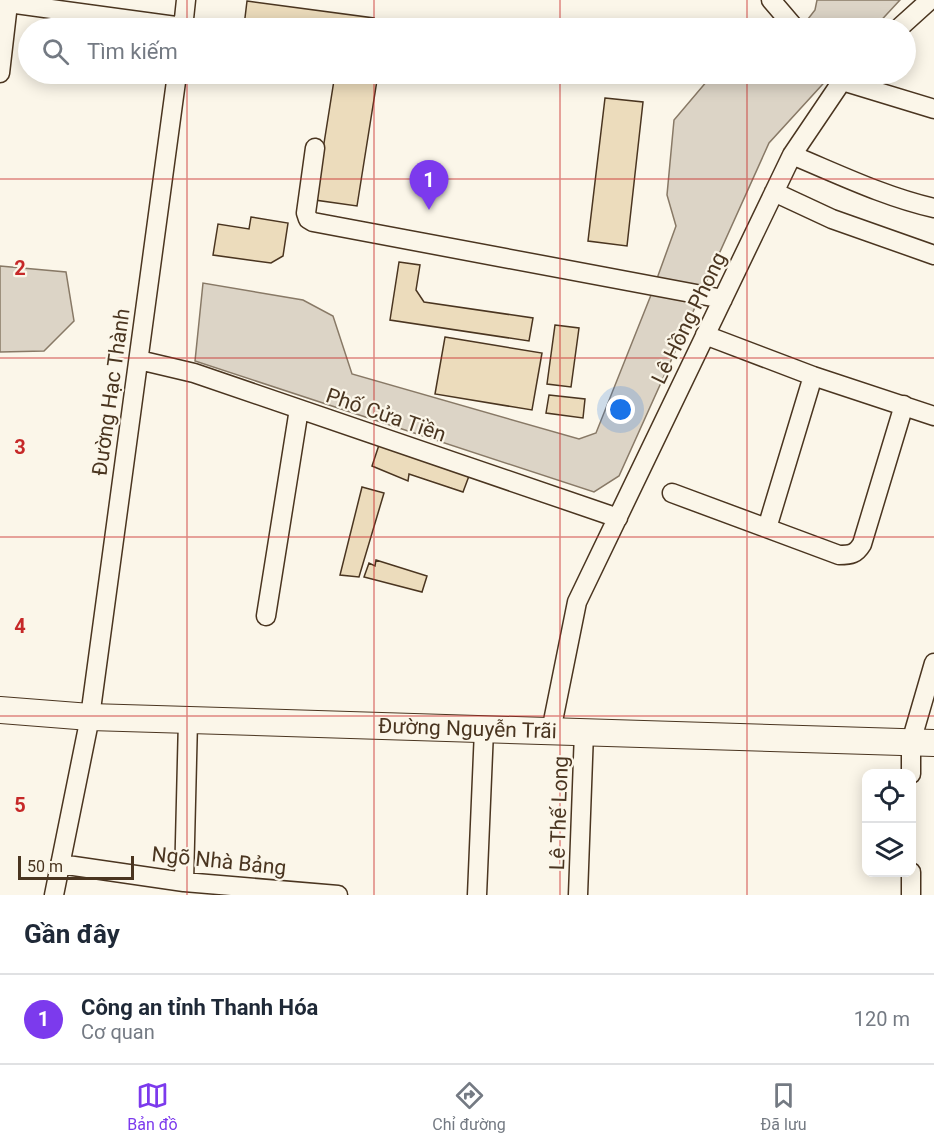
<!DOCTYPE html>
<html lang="vi">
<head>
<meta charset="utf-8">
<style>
  :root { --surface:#fff; --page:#f6f6f7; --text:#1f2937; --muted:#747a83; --line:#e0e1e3; --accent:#7c3aed }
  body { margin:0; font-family:Roboto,sans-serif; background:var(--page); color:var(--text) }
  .controls { position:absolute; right:18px; bottom:18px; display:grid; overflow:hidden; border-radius:12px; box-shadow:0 3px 15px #0003 }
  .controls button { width:54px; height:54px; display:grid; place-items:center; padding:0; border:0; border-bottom:2px solid var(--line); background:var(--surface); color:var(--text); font:30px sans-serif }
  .scale { position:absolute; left:18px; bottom:15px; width:116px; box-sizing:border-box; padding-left:6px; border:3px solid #4a3520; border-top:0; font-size:16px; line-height:21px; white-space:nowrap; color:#4a3520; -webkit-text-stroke:4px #fbf6e9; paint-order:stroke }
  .you { position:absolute; left:621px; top:410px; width:21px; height:21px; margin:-15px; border:4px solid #fff; border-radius:50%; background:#1a73e8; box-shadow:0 0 0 9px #1a73e833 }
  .badge { display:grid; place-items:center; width:39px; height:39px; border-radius:50%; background:var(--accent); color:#fff; font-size:20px; font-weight:700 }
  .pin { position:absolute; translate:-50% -50px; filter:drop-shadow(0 2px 3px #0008) }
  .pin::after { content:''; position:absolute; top:32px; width:21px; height:18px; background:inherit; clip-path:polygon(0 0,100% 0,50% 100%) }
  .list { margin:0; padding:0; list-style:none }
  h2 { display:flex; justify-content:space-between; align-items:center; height:78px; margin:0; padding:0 24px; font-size:26px }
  h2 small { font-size:20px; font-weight:400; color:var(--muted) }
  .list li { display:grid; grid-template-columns:39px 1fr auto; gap:18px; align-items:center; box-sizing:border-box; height:90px; padding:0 24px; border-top:2px solid var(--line) }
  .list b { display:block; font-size:22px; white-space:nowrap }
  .list p { margin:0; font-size:20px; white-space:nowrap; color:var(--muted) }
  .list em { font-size:20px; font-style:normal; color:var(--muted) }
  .icon { flex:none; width:33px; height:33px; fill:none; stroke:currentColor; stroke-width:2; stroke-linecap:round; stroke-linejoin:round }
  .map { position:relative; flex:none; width:934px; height:895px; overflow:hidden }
  .search { position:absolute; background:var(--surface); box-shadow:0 3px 15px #0003; left:18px; right:18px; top:18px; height:66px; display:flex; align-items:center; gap:15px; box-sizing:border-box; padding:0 21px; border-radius:33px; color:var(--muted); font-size:22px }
  .sheet { height:168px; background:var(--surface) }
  nav { display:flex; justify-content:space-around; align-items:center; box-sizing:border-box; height:84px; border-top:2px solid var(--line); background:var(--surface); font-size:16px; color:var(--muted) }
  nav a { display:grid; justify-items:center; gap:3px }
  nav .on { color:var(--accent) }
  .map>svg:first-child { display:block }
</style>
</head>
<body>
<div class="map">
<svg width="934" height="895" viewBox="0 0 934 895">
  <rect width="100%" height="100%" fill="#fbf6e9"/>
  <!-- water -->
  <path fill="#dcd4c6" stroke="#887966" stroke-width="1.5" d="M817,0H900L874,28H801L815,10Z
    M713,74H832L769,143L619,476L594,492L195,361L203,283L303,300L333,316L352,374L579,439L596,433L651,295L676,226L667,195L674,120Z
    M0,266L66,272L74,321L44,351L0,352Z"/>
  <!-- building -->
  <path fill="#ecdcbc" stroke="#4a3520" stroke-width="1.5" d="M247,1L374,18L372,28H265L244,26Z
    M335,74H378L357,206L315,200Z
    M605,98L643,102L627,246L588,241Z
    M251,217L288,223L283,256L271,263L213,255L218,224L249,229Z
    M399,262L420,265L416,290L424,302L533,318L529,341L390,320Z
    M555,325L579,328L571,387L547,384Z
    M445,337L542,353L532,410L435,394Z
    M549,395L585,399L583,418L546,413Z
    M379,445L469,476L463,492L409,474L408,481L372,466Z
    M362,487L384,493L359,577L340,575Z
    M376,560L427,576L422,592L364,577L369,563L375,566Z"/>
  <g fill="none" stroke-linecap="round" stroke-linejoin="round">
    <defs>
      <path id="minor" d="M771,0L795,28
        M0,2L183,27
        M183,28L186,0
        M899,28L930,0
        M0,73L8,4
        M835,74L842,81L934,109
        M315,148L306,213L308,219L313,222L723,299
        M792,155C838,174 885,197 934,208
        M774,192L832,219L934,255
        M705,335L813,376L934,416
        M139,360L194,373L618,518
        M672,493L839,555C851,555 856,554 862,544L904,405
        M767,528L813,376
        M266,616L299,409
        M551,731L577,602L792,155L842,81L850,74
        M911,774V742L934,663
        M60,864L184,882L338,895
        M911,872V895
        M184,882L188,720
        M54,895L90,717L177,74
        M477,895L484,730
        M578,895L584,732"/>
      <g id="highway">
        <path id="s1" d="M0,710L90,717L934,743"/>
      </g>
    </defs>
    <!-- minor casing -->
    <use href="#minor" stroke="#4a3520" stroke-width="21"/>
    <!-- highway casing -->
    <use href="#highway" stroke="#4a3520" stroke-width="28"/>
    <!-- minor -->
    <use href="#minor" stroke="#fbf6e9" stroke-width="18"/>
    <!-- highway -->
    <use href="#highway" stroke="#fbf6e9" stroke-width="26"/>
  </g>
  <!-- grid -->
  <path fill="none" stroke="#c62828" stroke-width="1.5" stroke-opacity="0.55" d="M187,0V28M374,0V28M560,0V28M747,0V28M187,74V895M374,74V895M560,74V895M747,74V895M0,179H934M0,358H934M0,537H934M0,716H934"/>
  <g text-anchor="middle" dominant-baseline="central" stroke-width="4.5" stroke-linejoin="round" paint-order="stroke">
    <!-- street labels -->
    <g font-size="21" fill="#4a3520" stroke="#fbf6e9">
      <text transform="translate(689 318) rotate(-64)">Lê Hồng Phong</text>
      <text transform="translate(111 392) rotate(-82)">Đường Hạc Thành</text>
      <text transform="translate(386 415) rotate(19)">Phố Cửa Tiền</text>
      <text stroke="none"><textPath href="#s1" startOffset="468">Đường Nguyễn Trãi</textPath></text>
      <text transform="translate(559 813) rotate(-88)">Lê Thế Long</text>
      <text transform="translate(219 861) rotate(6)">Ngõ Nhà Bảng</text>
    </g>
  </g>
  <g font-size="20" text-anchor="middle" font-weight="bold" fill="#c62828" stroke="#fbf6e9" stroke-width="4.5" stroke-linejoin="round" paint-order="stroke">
    <text x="20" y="275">2</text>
    <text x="20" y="454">3</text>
    <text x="20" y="633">4</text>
    <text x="20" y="812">5</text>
  </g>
</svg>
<div class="controls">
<button><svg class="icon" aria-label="locate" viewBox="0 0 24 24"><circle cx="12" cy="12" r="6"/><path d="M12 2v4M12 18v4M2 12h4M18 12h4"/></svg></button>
<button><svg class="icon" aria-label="layers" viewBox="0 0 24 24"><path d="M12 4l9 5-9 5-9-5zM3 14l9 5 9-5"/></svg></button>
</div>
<div class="scale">50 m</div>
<div class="you"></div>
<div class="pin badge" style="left:429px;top:210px">1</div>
<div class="search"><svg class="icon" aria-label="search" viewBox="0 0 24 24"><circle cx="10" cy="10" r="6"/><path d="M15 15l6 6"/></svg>Tìm kiếm</div>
</div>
<section class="sheet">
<h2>Gần đây<small></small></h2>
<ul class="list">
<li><span class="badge">1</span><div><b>Công an tỉnh Thanh Hóa</b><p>Cơ quan</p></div><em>120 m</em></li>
</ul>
</section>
<nav>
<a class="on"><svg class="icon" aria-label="map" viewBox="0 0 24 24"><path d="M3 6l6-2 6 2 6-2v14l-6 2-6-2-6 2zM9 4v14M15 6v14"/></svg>Bản đồ</a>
<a><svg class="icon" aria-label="directions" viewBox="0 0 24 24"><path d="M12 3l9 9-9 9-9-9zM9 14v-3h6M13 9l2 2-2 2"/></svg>Chỉ đường</a>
<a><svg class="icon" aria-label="saved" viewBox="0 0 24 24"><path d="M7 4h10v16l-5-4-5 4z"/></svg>Đã lưu</a>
</nav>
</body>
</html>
